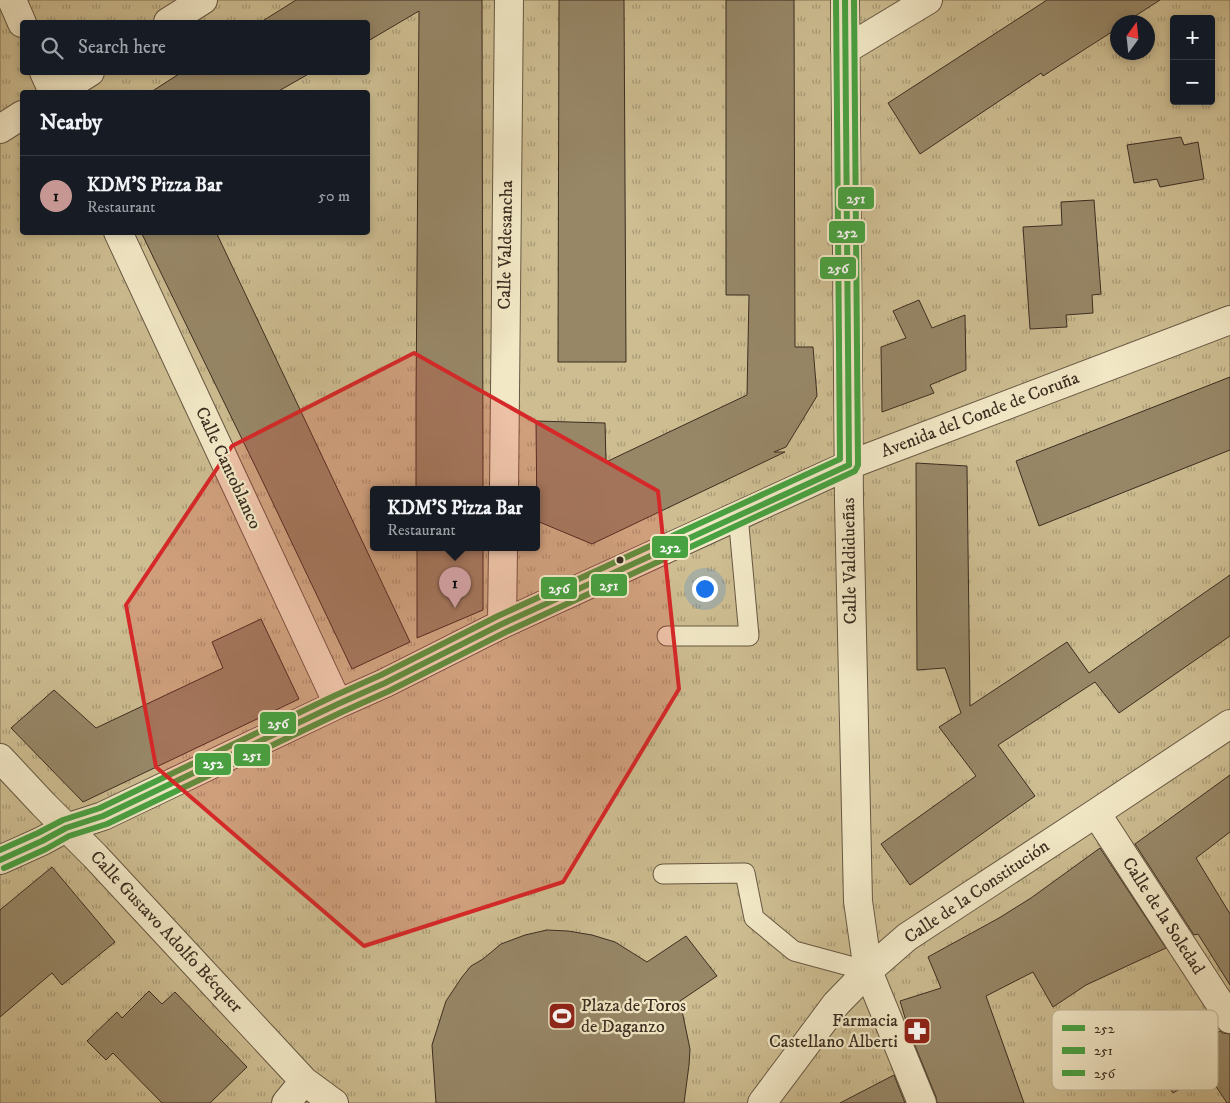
<!DOCTYPE html>
<html lang="en">
<head>
<meta charset="utf-8">
<style>
  :root { --surface:#171b24; --page:#242831; --text:#f1f3f6; --muted:#9ea1a6; --line:#363941; --accent:#c59692 }
  body { margin:0; font-family:"IM FELL DW Pica",serif; background:var(--page); color:var(--text) }
  .controls { position:absolute; right:15px; top:15px; display:grid; overflow:hidden; border-radius:5px; box-shadow:0 2px 8px #0003 }
  .controls button { width:45px; height:45px; display:grid; place-items:center; padding:0; border:0; border-bottom:1px solid var(--line); background:var(--surface); color:var(--text); font:25px sans-serif }
  .compass { position:absolute; left:1110px; top:15px; width:45px; height:45px; border-radius:50%; background:var(--surface); box-shadow:0 2px 8px #0003; rotate:15deg }
  .you { position:absolute; left:704px; top:588px; width:18px; height:18px; margin:-12px; border:4px solid #fff; border-radius:50%; background:#1a73e8; box-shadow:0 0 0 8px #1a73e833 }
  .badge { display:grid; place-items:center; width:32px; height:32px; border-radius:50%; background:var(--accent); color:#111; font-size:16px; font-weight:700 }
  .pin { position:absolute; translate:-50% -41px; filter:drop-shadow(0 1px 2px #0008) }
  .pin::after { content:''; position:absolute; top:26px; width:18px; height:15px; background:inherit; clip-path:polygon(0 0,100% 0,50% 100%) }
  .popup { position:absolute; left:370px; top:486px; width:170px; height:65px; box-sizing:border-box; display:grid; place-content:center; border-radius:5px; background:var(--surface); filter:drop-shadow(0 1px 4px #0005); font-size:16px; white-space:nowrap; color:var(--muted) }
  .popup b { font-size:19px; color:var(--text) }
  .popup::after { content:''; position:absolute; left:50%; top:100%; margin-left:-10px; border:10px solid transparent; border-top-color:var(--surface) }
  .list { margin:0; padding:0; list-style:none }
  h2 { display:flex; justify-content:space-between; align-items:center; height:65px; margin:0; padding:0 20px; font-size:21px }
  h2 small { font-size:16px; font-weight:400; color:var(--muted) }
  .list li { display:grid; grid-template-columns:32px 1fr auto; gap:15px; align-items:center; box-sizing:border-box; height:80px; padding:0 20px; border-top:1px solid var(--line) }
  .list b { display:block; font-size:19px; white-space:nowrap }
  .list p { margin:0; font-size:16px; white-space:nowrap; color:var(--muted) }
  .list em { font-size:16px; font-style:normal; color:var(--muted) }
  .icon { flex:none; width:28px; height:28px; fill:none; stroke:currentColor; stroke-width:2; stroke-linecap:round; stroke-linejoin:round }
  .map { position:relative; flex:none; width:1230px; height:1103px; overflow:hidden }
  .search { position:absolute; background:var(--surface); box-shadow:0 2px 8px #0003; left:20px; top:20px; width:350px; height:55px; display:flex; align-items:center; gap:12px; box-sizing:border-box; padding:0 18px; border-radius:5px; color:var(--muted); font-size:19px }
  .panel { position:absolute; background:var(--surface); box-shadow:0 2px 8px #0003; left:20px; top:90px; width:350px; height:145px; border-radius:5px }
  .map>svg:first-child { display:block }
</style>
</head>
<body>
<div class="map">
<svg width="1230" height="1103" viewBox="0 0 1230 1103">
  <defs>
    <pattern id="grass-tufts" width="24" height="20" patternUnits="userSpaceOnUse" patternTransform="scale(1.25)"><rect width="24" height="20" fill="#cdbd91"/><path d="M3 7l-1-3M5 7V3M7 7l1-3M15 17l-1-3M17 17v-4M19 17l1-3" fill="none" stroke="#a89a76"/></pattern>
  </defs>
  <rect width="100%" height="100%" fill="#ebdba8"/>
  <filter id="stains"><feTurbulence type="fractalNoise" baseFrequency=".004" numOctaves="4"/><feColorMatrix values="0 0 0 0 .2 0 0 0 0 .09 0 0 0 0 .02 0 0 0 .5 -.17"/></filter>
  <radialGradient id="worn" r=".72"><stop offset=".6" stop-color="#630" stop-opacity="0"/><stop offset="1" stop-color="#630" stop-opacity=".3"/></radialGradient>
  <!-- grass -->
  <path fill="url(#grass-tufts)" stroke="#847559" fill-rule="evenodd" d="M0,0H1230V1103H0ZM1174,19H1211V101H1174ZM22,22H368V72H22ZM1118,22H1148V52H1118ZM22,92H368V232H22ZM374,489H536V547H374Z"/>
  <!-- building -->
  <path fill="#978767" stroke="#3b2d21" d="M296,0H482L483,489H416V400L419,11L368,41V22H261Z
    M559,0H624L626,362H558Z
    M726,0H794L795,347H813L817,396L786,447L774,452H785L592,544L537,521L536,421L605,423L606,462L747,395L749,295H726Z
    M1047,0H1160L1126,22H1118V28L1043,76L1041,73L920,154L888,103Z
    M182,72H312L277,92H151Z
    M1181,137L1184,145L1198,142L1204,179L1160,187L1157,179L1134,183L1127,145Z
    M1094,200L1101,294L1092,295L1093,313L1066,315L1067,327L1030,329L1023,227L1062,225L1061,202Z
    M141,232H216L410,642L352,669L262,480Z
    M919,300L932,328L965,315L966,370L930,385L934,393L882,412L881,347L906,338L893,311Z
    M1230,377V450L1039,526L1016,461Z
    M916,463L967,466L970,706L1067,642L1089,673L1230,575V636L1119,713L1095,682L998,745L1035,796L910,885L881,844L976,776L939,727L961,713L945,668L917,670Z
    M417,547H483V610L417,638Z
    M261,619L299,699L83,802L11,728L54,690L96,728L223,668L212,642Z
    M1230,775V832L1196,858L1230,914V985L1198,934L1194,935L1135,844Z
    M1100,848L1166,948L1086,985L1053,1007L1033,972L986,996L1024,1103H937L936,1097L909,1031L900,1001L941,988L928,957L999,918L1031,898Z
    M52,867L115,942L62,985L52,973L0,1017V910Z
    M547,930L568,931L592,935L615,942L647,962L686,936L717,976L680,1001L690,1049L689,1065L684,1103H436L432,1045L446,1001L462,977L471,966L483,959L501,944L525,935Z
    M149,991L162,1004L175,992L247,1067L210,1103H162L113,1053L106,1060L87,1041L117,1012L122,1018Z
    M1220,1031L1223,1033L1230,1034V1103H1227L1207,1073L1173,1093L1158,1072Z
    M894,1075L905,1103H840Z"/>
  <g fill="none" stroke-linecap="round" stroke-linejoin="round">
    <defs>
      <path id="lane" d="M667,636H749L738,515
        M663,874L745,873L754,918L794,951L868,971"/>
      <path id="street" d="M12,0L22,23
        M845,0L849,501L858,901L868,971L922,1103
        M168,22L203,0
        M845,50L928,0
        M44,72L53,92
        M58,92L90,72
        M0,129L22,115
        M118,232L338,704
        M504,489L509,0
        M502,624L503,547
        M0,758L43,804L95,856L304,1081L334,1103
        M1096,813L1230,1019
        M0,860L42,841L66,828L103,816L338,704L385,683L502,624L849,465L1230,320
        M286,1103L304,1081
        M762,1103L836,1004L868,971L907,937L1096,813L1230,724"/>
    </defs>
    <!-- lane casing -->
    <use href="#lane" stroke="#675843" stroke-width="21"/>
    <!-- street casing -->
    <use href="#street" stroke="#675843" stroke-width="30"/>
    <!-- lane -->
    <use href="#lane" stroke="#f2e8c6" stroke-width="19"/>
    <!-- street -->
    <use href="#street" stroke="#f2e8c6" stroke-width="28"/>
    <defs>
      <path id="bus-1" d="M845,0L849,465
        M0,860L42,841L66,828L103,816L338,704L385,683L502,624L849,465"/>
      <path id="bus-2" d="M4,868L46,849L69,836L107,824L342,712L389,691L506,632L855,471L858,465L854,0"/>
      <path id="bus-3" d="M0,850L38,833L63,820L100,808L334,696L381,675L498,616L840,459L836,0"/>
    </defs>
    <!-- bus-1 casing -->
    <use href="#bus-1" stroke="#f2e8c6" stroke-width="10"/>
    <!-- bus-2 casing -->
    <use href="#bus-2" stroke="#f2e8c6" stroke-width="10"/>
    <!-- bus-3 casing -->
    <use href="#bus-3" stroke="#f2e8c6" stroke-width="10"/>
    <!-- bus-1 -->
    <use href="#bus-1" stroke="#48a241" stroke-width="6"/>
    <!-- bus-2 -->
    <use href="#bus-2" stroke="#48a241" stroke-width="6"/>
    <!-- bus-3 -->
    <use href="#bus-3" stroke="#48a241" stroke-width="6"/>
  </g>
  <!-- marked area -->
  <path fill="#d62828" fill-opacity="0.2" stroke="#d62828" stroke-width="4" stroke-linejoin="round" d="M414,353L658,491L679,689L563,882L364,946L156,767L126,605L232,446Z"/>
  <!-- icons -->
  <defs>
    <symbol id="stadium-square" viewBox="-11 -11 22 22"><rect x="-9" y="-9" width="18" height="18" rx="4" fill="#8f2418" stroke="#f2e8c6"/><path d="M0-5a6.5 5 0 1 0 0 10a6.5 5 0 1 0 0-10ZM-3.5-1.8h7v3.6h-7Z" fill="#fff"/></symbol>
    <symbol id="pharmacy-square" viewBox="-11 -11 22 22"><rect x="-9" y="-9" width="18" height="18" rx="4" fill="#8f2418" stroke="#f2e8c6"/><path d="M-2-6h4v4h4v4h-4v4h-4v-4h-4v-4h4Z" fill="#fff"/></symbol>
  </defs>
  <g fill-rule="evenodd">
    <use href="#stadium-square" x="546" y="1000" width="32" height="32"/>
    <use href="#pharmacy-square" x="901" y="1015" width="32" height="32"/>
  </g>
  <!-- markers -->
  <circle fill="#3b2d21" stroke="#f2e8c6" stroke-width="2" cx="620" cy="560" r="4.5"/>
  <g text-anchor="middle" dominant-baseline="central" stroke-width="4.5" stroke-linejoin="round" paint-order="stroke">
    <!-- street labels -->
    <g font-size="18" fill="#3b2d21" stroke="#f2e8c6">
      <text transform="translate(506 245) rotate(-89)">Calle Valdesancha</text>
      <text transform="translate(980 415) rotate(-21)">Avenida del Conde de Coruña</text>
      <text transform="translate(228 468) rotate(65)">Calle Cantoblanco</text>
      <text transform="translate(850 561) rotate(-91)">Calle Valdidueñas</text>
      <text transform="translate(977 892) rotate(-34)">Calle de la Constitución</text>
      <text transform="translate(1163 916) rotate(57)">Calle de la Soledad</text>
      <text transform="translate(166 932) rotate(47)">Calle Gustavo Adolfo Bécquer</text>
    </g>
    <!-- poi labels -->
    <g font-size="18" fill="#3b2d21" stroke="#f2e8c6" text-anchor="start">
      <text x="581" y="1006">Plaza de Toros<tspan x="581" dy="21">de Daganzo</tspan></text>
      <text x="898" y="1021" text-anchor="end">Farmacia<tspan x="898" dy="21">Castellano Alberti</tspan></text>
    </g>
  </g>
  <!-- legend -->
  <rect x="1052" y="1010" width="166" height="80" rx="8" fill="#f2e8c6" stroke="#bbb094" stroke-width="1"/>
  <rect x="1062" y="1025" width="23" height="6" fill="#48a241"/>
  <rect x="1062" y="1047" width="23" height="7" fill="#48a241"/>
  <rect x="1062" y="1070" width="23" height="6" fill="#48a241"/>
  <g font-size="14" fill="#3b2d21">
    <text x="1094" y="1033">252</text>
    <text x="1094" y="1055">251</text>
    <text x="1094" y="1078">256</text>
  </g>
  <g stroke="#f2e8c6" stroke-width="2">
    <rect x="837" y="186" width="38" height="24" rx="5" fill="#48a241"/>
    <rect x="828" y="220" width="38" height="24" rx="5" fill="#48a241"/>
    <rect x="819" y="256" width="38" height="24" rx="5" fill="#48a241"/>
    <rect x="651" y="535" width="38" height="24" rx="5" fill="#48a241"/>
    <rect x="590" y="573" width="38" height="24" rx="5" fill="#48a241"/>
    <rect x="540" y="576" width="38" height="24" rx="5" fill="#48a241"/>
    <rect x="259" y="711" width="38" height="24" rx="5" fill="#48a241"/>
    <rect x="233" y="743" width="38" height="24" rx="5" fill="#48a241"/>
    <rect x="194" y="752" width="38" height="24" rx="5" fill="#48a241"/>
  </g>
  <g font-size="14" text-anchor="middle" font-weight="bold" fill="#fff">
    <text x="856" y="203">251</text>
    <text x="847" y="237">252</text>
    <text x="838" y="273">256</text>
    <text x="670" y="552">252</text>
    <text x="609" y="590">251</text>
    <text x="559" y="593">256</text>
    <text x="278" y="728">256</text>
    <text x="252" y="760">251</text>
    <text x="213" y="768">252</text>
  </g>
  <rect width="100%" height="100%" filter="url(#stains)"/>
  <rect width="100%" height="100%" fill="url(#worn)"/>
</svg>
<div class="controls">
<button>+</button>
<button>−</button>
</div>
<svg class="compass" viewBox="-18 -18 36 36"><path d="M0-13l5 13h-10z" fill="#e53935"/><path d="M0 13l5-13h-10z" fill="#9ea1a6"/></svg>
<div class="you"></div>
<div class="pin badge" style="left:455px;top:608px">1</div>
<div class="popup"><b>KDM'S Pizza Bar</b>Restaurant</div>
<div class="search"><svg class="icon" aria-label="search" viewBox="0 0 24 24"><circle cx="10" cy="10" r="6"/><path d="M15 15l6 6"/></svg>Search here</div>
<section class="panel">
<h2>Nearby<small></small></h2>
<ul class="list">
<li><span class="badge">1</span><div><b>KDM'S Pizza Bar</b><p>Restaurant</p></div><em>50 m</em></li>
</ul>
</section>
</div>
</body>
</html>
